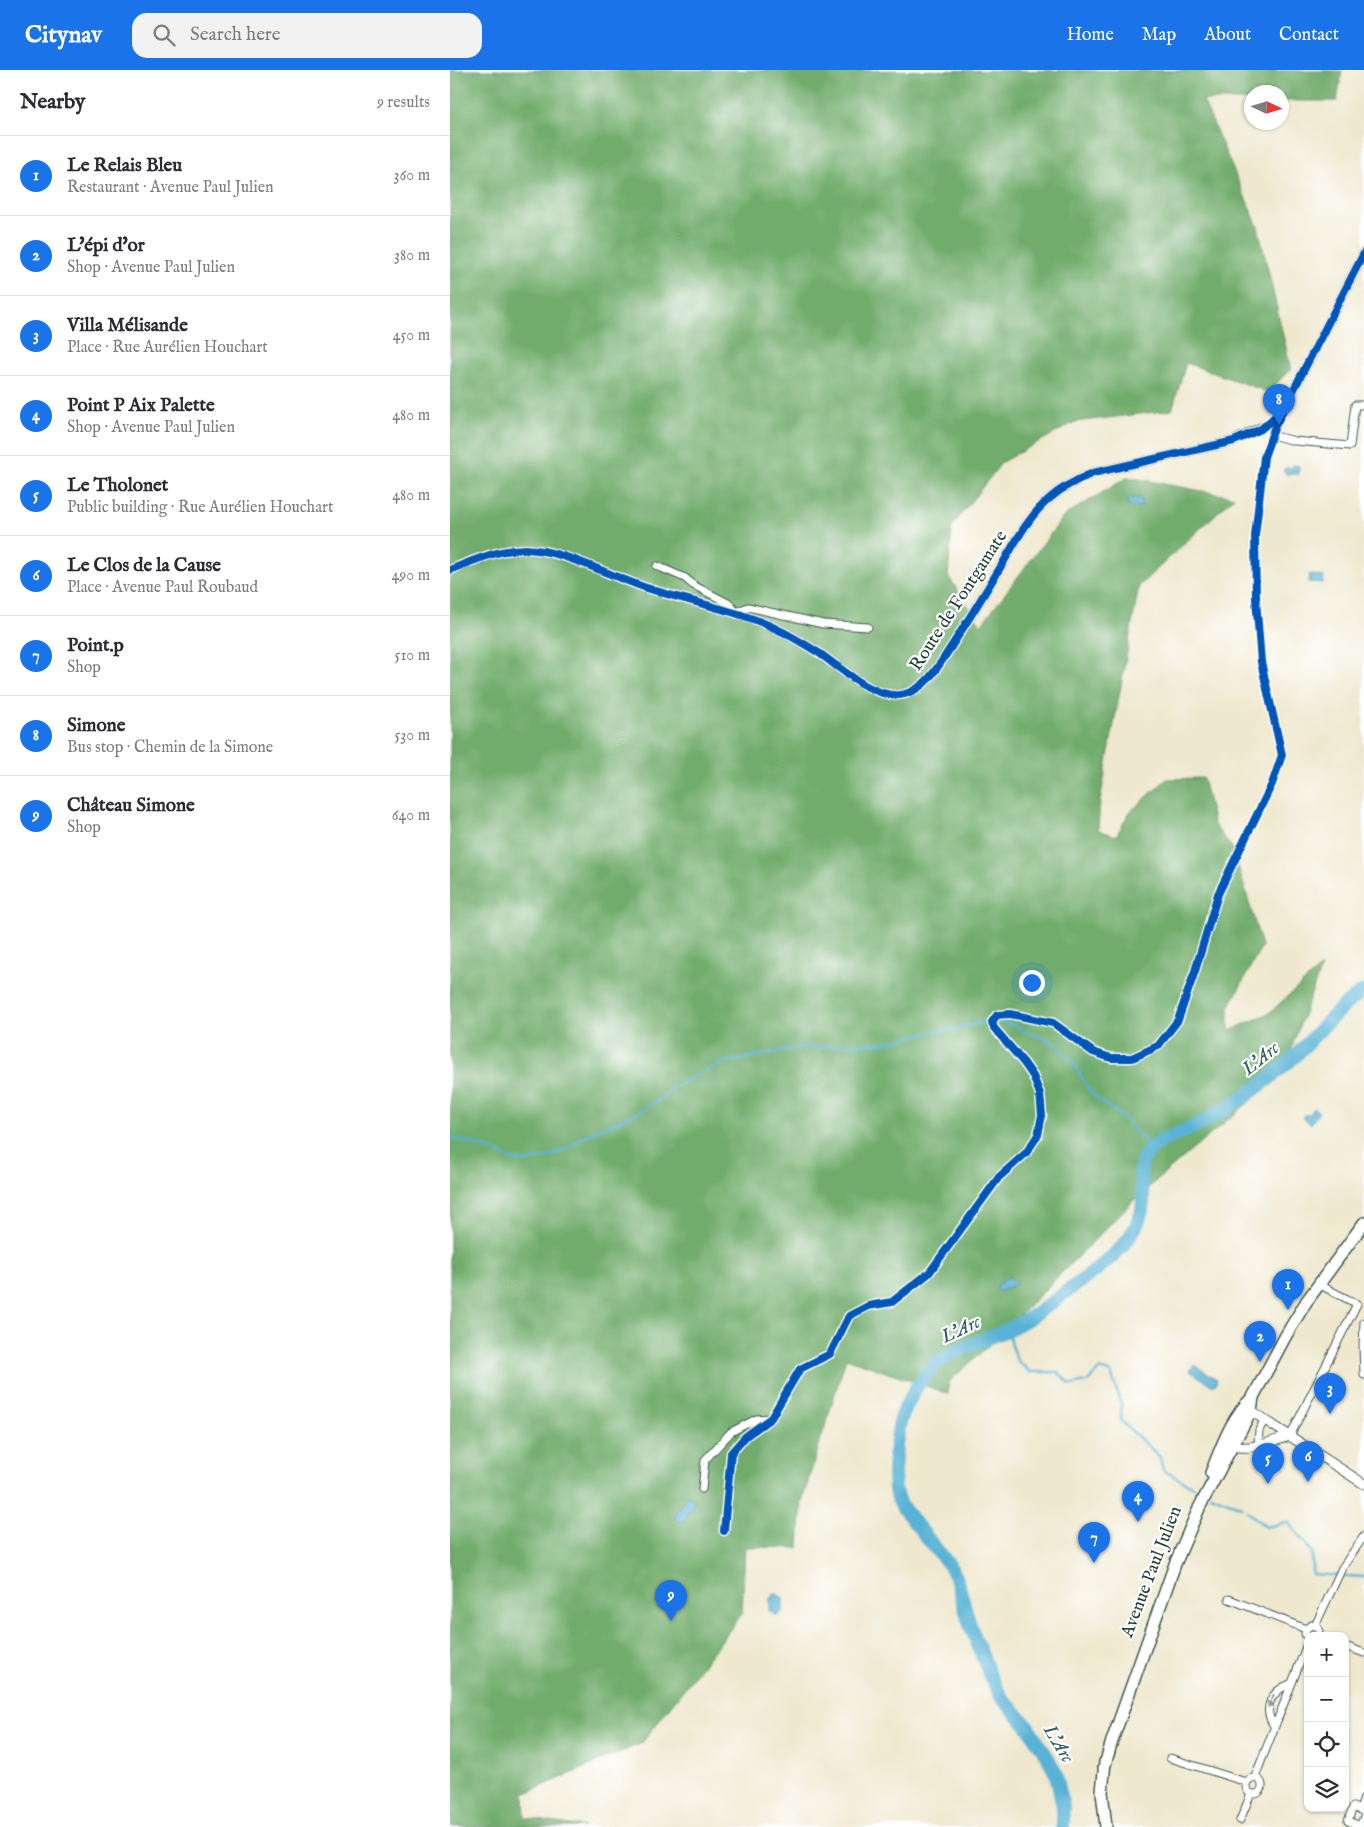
<!DOCTYPE html>
<html lang="en">
<head>
<meta charset="utf-8">
<style>
  :root { --surface:#fff; --page:#f2f2f3; --text:#2b2b33; --muted:#7c7c81; --line:#e1e1e2; --accent:#1a73e8 }
  body { margin:0; font-family:"IM FELL English",serif; background:var(--page); color:var(--text) }
  .controls { position:absolute; right:15px; bottom:15px; display:grid; overflow:hidden; border-radius:10px; box-shadow:0 1px 4px #0004 }
  .controls button { width:45px; height:45px; display:grid; place-items:center; padding:0; border:0; border-bottom:1px solid var(--line); background:var(--surface); color:var(--text); font:25px sans-serif }
  .compass { position:absolute; left:794px; top:15px; width:45px; height:45px; border-radius:50%; background:var(--surface); box-shadow:0 1px 4px #0004; rotate:94deg }
  .you { position:absolute; left:581px; top:912px; width:18px; height:18px; margin:-12px; border:4px solid #fff; border-radius:50%; background:#1a73e8; box-shadow:0 0 0 8px #1a73e833 }
  .badge { display:grid; place-items:center; width:32px; height:32px; border-radius:50%; background:var(--accent); color:#fff; font-size:16px; font-weight:700 }
  .pin { position:absolute; translate:-50% -41px; filter:drop-shadow(0 1px 2px #0008) }
  .pin::after { content:''; position:absolute; top:26px; width:18px; height:15px; background:inherit; clip-path:polygon(0 0,100% 0,50% 100%) }
  .list { margin:0; padding:0; list-style:none }
  h2 { display:flex; justify-content:space-between; align-items:center; height:65px; margin:0; padding:0 20px; font-size:21px }
  h2 small { font-size:16px; font-weight:400; color:var(--muted) }
  .list li { display:grid; grid-template-columns:32px 1fr auto; gap:15px; align-items:center; box-sizing:border-box; height:80px; padding:0 20px; border-top:1px solid var(--line) }
  .list b { display:block; font-size:19px; white-space:nowrap }
  .list p { margin:0; font-size:16px; white-space:nowrap; color:var(--muted) }
  .list em { font-size:16px; font-style:normal; color:var(--muted) }
  .icon { flex:none; width:28px; height:28px; fill:none; stroke:currentColor; stroke-width:2; stroke-linecap:round; stroke-linejoin:round }
  .map { position:relative; flex:none; width:914px; height:1757px; overflow:hidden }
  header { display:flex; align-items:center; gap:30px; box-sizing:border-box; height:70px; padding:0 25px; background:var(--accent); color:#fff }
  header strong { font-size:24px }
  nav { display:flex; gap:28px; margin-inline-start:auto; font-size:18px }
  .search { width:350px; height:45px; background:var(--page); display:flex; align-items:center; gap:12px; box-sizing:border-box; padding:0 18px; border-radius:15px; color:var(--muted); font-size:19px }
  main { display:flex }
  aside { flex:1; background:var(--surface) }
  .map>svg:first-child { display:block }
</style>
</head>
<body>
<header>
<strong>Citynav</strong>
<div class="search"><svg class="icon" aria-label="search" viewBox="0 0 24 24"><circle cx="10" cy="10" r="6"/><path d="M15 15l6 6"/></svg>Search here</div>
<nav><a>Home</a><a>Map</a><a>About</a><a>Contact</a></nav>
</header>
<main>
<aside>
<h2>Nearby<small>9 results</small></h2>
<ul class="list">
<li><span class="badge">1</span><div><b>Le Relais Bleu</b><p>Restaurant · Avenue Paul Julien</p></div><em>360 m</em></li>
<li><span class="badge">2</span><div><b>L'épi d'or</b><p>Shop · Avenue Paul Julien</p></div><em>380 m</em></li>
<li><span class="badge">3</span><div><b>Villa Mélisande</b><p>Place · Rue Aurélien Houchart</p></div><em>450 m</em></li>
<li><span class="badge">4</span><div><b>Point P Aix Palette</b><p>Shop · Avenue Paul Julien</p></div><em>480 m</em></li>
<li><span class="badge">5</span><div><b>Le Tholonet</b><p>Public building · Rue Aurélien Houchart</p></div><em>480 m</em></li>
<li><span class="badge">6</span><div><b>Le Clos de la Cause</b><p>Place · Avenue Paul Roubaud</p></div><em>490 m</em></li>
<li><span class="badge">7</span><div><b>Point.p</b><p>Shop</p></div><em>510 m</em></li>
<li><span class="badge">8</span><div><b>Simone</b><p>Bus stop · Chemin de la Simone</p></div><em>530 m</em></li>
<li><span class="badge">9</span><div><b>Château Simone</b><p>Shop</p></div><em>640 m</em></li>
</ul>
</aside>
<div class="map">
<svg width="914" height="1757" viewBox="0 0 914 1757">
  <rect width="100%" height="100%" fill="#fff"/>
  <filter id="ink" filterUnits="userSpaceOnUse"><feTurbulence type="fractalNoise" baseFrequency=".02" numOctaves="2"/><feDisplacementMap in="SourceGraphic" scale="10" xChannelSelector="R" yChannelSelector="G"/><feConvolveMatrix kernelMatrix="1 2 1 2 8 2 1 2 1" color-interpolation-filters="sRGB"/></filter>
  <filter id="wash" filterUnits="userSpaceOnUse"><feTurbulence type="fractalNoise" baseFrequency=".0096" numOctaves="4" result="noise"/><feDisplacementMap in="SourceGraphic" scale="20" xChannelSelector="R" yChannelSelector="G"/><feGaussianBlur stdDeviation="1.12" result="paint"/><feColorMatrix in="noise" values="0 0 0 0 0 0 0 0 0 0 0 0 0 0 0 0 0 1.4 0 .05"/><feComposite in="paint" operator="in"/></filter>
  <g filter="url(#wash)">
    <rect width="100%" height="100%" fill="#efe8ce"/>
    <!-- forest -->
    <path fill="#71ac6c" stroke="#487450" d="M0,0L892,1L887,31H832V22H802L801,30H753L808,157L841,299L818,322L736,293L722,340L625,352L552,392L502,456L498,506L531,555L615,445L678,407L784,427L689,516L650,731L648,760L666,766L679,743L717,709L753,708L764,755L783,779L812,876L779,937V961L819,943L871,897L832,1004L688,1126L550,1265L499,1312L498,1324L396,1288L352,1431L349,1478L295,1477L292,1544L192,1673L74,1724L75,1748L134,1757H0Z"/>
    <!-- water -->
    <path fill="#58b2d5" stroke="#3c7884" d="M843,395L849,396L848,404H836L834,402L835,398H842Z
      M691,428L692,437L677,436V429Z
      M859,504L874,507L873,513L858,512Z
      M863,1038L869,1042L861,1054L852,1048L855,1044L858,1046Z
      M559,1206L566,1214L549,1222L545,1217Z
      M744,1295L767,1309L766,1314L763,1316L740,1301Z
      M237,1425L245,1430L233,1453L224,1448Z
      M324,1524H327L333,1528V1541L328,1545H324L322,1541H319L320,1528Z"/>
    <g fill="none" stroke-linecap="round" stroke-linejoin="round">
      <!-- stream -->
      <path stroke="#58b2d5" stroke-width="2.5" d="M550,952L563,955L606,974L627,998L637,1017L648,1030L669,1044L702,1078
        M0,1067L45,1081L60,1089L77,1092L98,1087L117,1079L133,1067L189,1042L208,1031L224,1017L271,993L358,976L372,977L442,972L471,964L505,959L535,952L540,949
        M557,1260L567,1290L580,1302H608L621,1315L637,1312L650,1299L661,1303L671,1333V1351L710,1387L713,1400L753,1422
        M760,1425L792,1437
        M797,1441L816,1457L838,1452L862,1482V1504L914,1507"/>
      <!-- river -->
      <path stroke="#58b2d5" stroke-width="14" d="M613,1757V1737L606,1704L598,1688L576,1654L552,1628L541,1608L520,1555L506,1507L499,1495L453,1438C451,1435 449,1431 447,1428C441,1411 446,1366 451,1349C454,1338 465,1319 472,1309C489,1281 541,1270 569,1254C593,1240 616,1222 638,1206C660,1190 686,1168 692,1140C697,1120 682,1099 698,1082C713,1065 734,1064 754,1052C787,1033 821,1010 848,983C870,961 888,937 914,921"/>
    </g>
  </g>
  <g filter="url(#ink)">
    <g fill="none" stroke-linecap="round" stroke-linejoin="round">
      <defs>
        <path id="minor" d="M821,365L845,371L900,376L905,335H914
          M207,496L235,508L243,515L280,534L286,542L298,537L373,554L418,557
          M914,1252L913,1276L914,1305
          M840,1366L907,1234L870,1215
          M808,1375L809,1360L815,1349
          M252,1419L255,1390L281,1362L306,1349L320,1348
          M274,1461L281,1383L296,1366L321,1348L350,1299L380,1284L399,1246L418,1236L442,1232L479,1203L549,1107L576,1083L588,1065L592,1045L590,1024L583,1006L574,993L544,958L542,952L547,945L560,944L603,953L643,982L661,988H682L708,976L728,950L745,901L768,824L822,714L832,685L811,592L806,529L805,466L814,387L821,365L829,347
          M779,1529L856,1559
          M865,1556L892,1498L914,1466
          M858,1568L855,1564L856,1559L861,1555L867,1557L869,1561L868,1566
          M895,1576L914,1583
          M824,1656C812,1638 821,1621 840,1614
          M720,1688L796,1712
          M805,1707L858,1572
          M796 1716a8 8 0 1 1 16 0a8 8 0 1 1-16 0Z
          M910,1740L914,1728
          M914,1742L903,1737L898,1751L910,1756L914,1747
          M790,1750L801,1724"/>
        <path id="tertiary" d="M0,500C24,490 50,479 76,479C115,480 165,509 203,520C248,534 293,541 335,563C346,569 358,576 369,583C391,598 427,632 455,624C477,618 489,595 501,577C519,549 536,521 553,493C566,471 579,446 599,429C612,417 626,410 643,403L784,371L819,354L833,340L838,331L914,183
          M801,1341L914,1414
          M781,1371L783,1376C801,1381 822,1371 840,1366"/>
        <path id="primary" d="M761,1403C771,1378 782,1346 803,1327
          M655,1692L652,1722L656,1757
          M654,1698L662,1671L725,1494L750,1436L801,1341L803,1327L835,1267L856,1232L914,1153"/>
      </defs>
      <!-- minor casing -->
      <use href="#minor" stroke="#3e574b" stroke-width="9"/>
      <!-- tertiary casing -->
      <use href="#tertiary" stroke="#3e574b" stroke-width="11"/>
      <!-- primary casing -->
      <use href="#primary" stroke="#3e574b" stroke-width="14"/>
      <!-- minor -->
      <use href="#minor" stroke="#fff" stroke-width="7"/>
      <!-- tertiary -->
      <use href="#tertiary" stroke="#fff" stroke-width="9"/>
      <!-- primary -->
      <use href="#primary" stroke="#fff" stroke-width="11"/>
      <defs>
        <path id="cycleway" d="M0,500C24,490 50,479 76,479C115,480 165,509 203,520C248,534 293,541 335,563C346,569 358,576 369,583C391,598 427,632 455,624C477,618 489,595 501,577C519,549 536,521 553,493C566,471 579,446 599,429C612,417 626,410 643,403L784,371L811,359L827,345
          M274,1461L281,1383L296,1366L321,1348L350,1299L380,1284L399,1246L418,1236L442,1232L479,1203L549,1107L576,1083L588,1065L592,1045L590,1024L583,1006L574,993L544,958L542,952L547,945L560,944L603,953L643,982L661,988H682L708,976L728,950L745,901L768,824L822,714L832,685L811,592L806,529L805,466L814,387L825,356L914,183"/>
      </defs>
      <!-- cycleway casing -->
      <use href="#cycleway" stroke="#fff" stroke-width="11"/>
      <!-- cycleway -->
      <use href="#cycleway" stroke="#0057b8" stroke-width="8"/>
    </g>
    <!-- one-way arrows -->
    <defs><path id="oneway-solid" d="M-6-.8H1V-3.2L6.5 0L1 3.2V.8H-6Z" transform="scale(1.25)"/></defs>
    <use fill="#8f9e9a" href="#oneway-solid" transform="translate(821 1631) rotate(113)"/>
  </g>
  <g text-anchor="middle" dominant-baseline="central" stroke-width="4.5" stroke-linejoin="round" paint-order="stroke">
    <!-- street labels -->
    <g font-size="18" fill="#1f3d34" stroke="#fff">
      <text transform="translate(509 531) rotate(-57)">Route de Fontgamate</text>
      <text transform="translate(702 1502) rotate(-69)">Avenue Paul Julien</text>
    </g>
    <!-- water labels -->
    <g font-size="19" font-style="italic" fill="#306064" stroke="#fff">
      <text transform="translate(811 989) rotate(-39)">L'Arc</text>
      <text transform="translate(511 1260) rotate(-25)">L'Arc</text>
      <text transform="translate(608 1674) rotate(59)">L'Arc</text>
    </g>
  </g>
</svg>
<div class="controls">
<button>+</button>
<button>−</button>
<button><svg class="icon" aria-label="locate" viewBox="0 0 24 24"><circle cx="12" cy="12" r="6"/><path d="M12 2v4M12 18v4M2 12h4M18 12h4"/></svg></button>
<button><svg class="icon" aria-label="layers" viewBox="0 0 24 24"><path d="M12 4l9 5-9 5-9-5zM3 14l9 5 9-5"/></svg></button>
</div>
<svg class="compass" viewBox="-18 -18 36 36"><path d="M0-13l5 13h-10z" fill="#e53935"/><path d="M0 13l5-13h-10z" fill="#7c7c81"/></svg>
<div class="you"></div>
<div class="pin badge" style="left:838px;top:1240px">1</div>
<div class="pin badge" style="left:810px;top:1292px">2</div>
<div class="pin badge" style="left:880px;top:1344px">3</div>
<div class="pin badge" style="left:688px;top:1452px">4</div>
<div class="pin badge" style="left:818px;top:1414px">5</div>
<div class="pin badge" style="left:858px;top:1412px">6</div>
<div class="pin badge" style="left:644px;top:1493px">7</div>
<div class="pin badge" style="left:829px;top:355px">8</div>
<div class="pin badge" style="left:221px;top:1551px">9</div>
</div>
</main>
</body>
</html>
